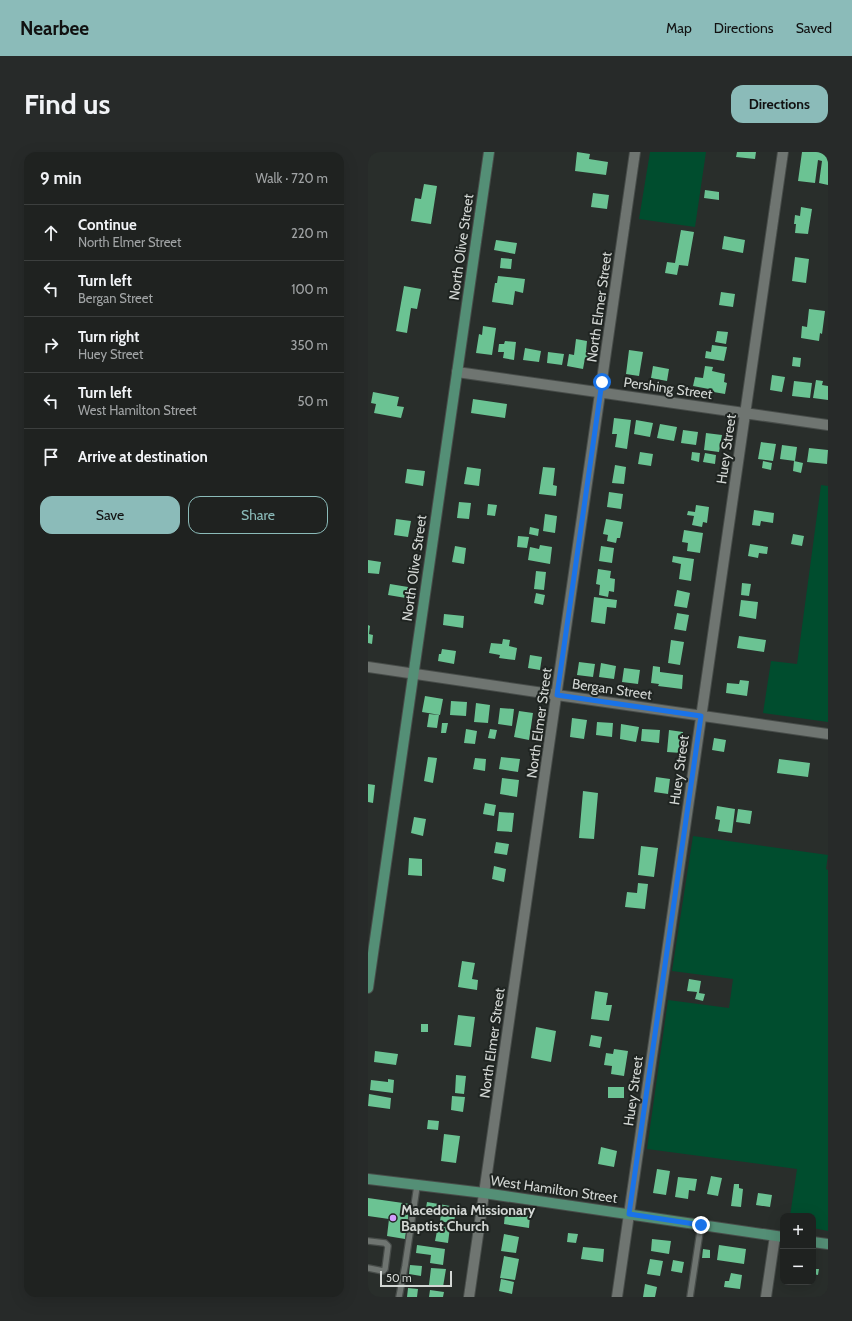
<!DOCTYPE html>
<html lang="en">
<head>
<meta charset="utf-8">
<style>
  :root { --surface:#1f2220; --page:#272a29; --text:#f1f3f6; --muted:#a1a4a5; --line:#3c3f3e; --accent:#8bbbb9 }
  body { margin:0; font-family:Cabin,sans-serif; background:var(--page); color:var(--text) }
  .controls { position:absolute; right:12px; bottom:12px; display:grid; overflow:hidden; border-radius:8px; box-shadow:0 4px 16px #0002 }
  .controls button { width:36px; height:36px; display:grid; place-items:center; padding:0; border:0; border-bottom:1px solid var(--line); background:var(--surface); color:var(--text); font:20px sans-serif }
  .scale { position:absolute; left:12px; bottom:10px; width:72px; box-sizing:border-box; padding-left:4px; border:2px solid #d3d7d4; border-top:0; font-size:11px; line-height:14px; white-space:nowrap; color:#d3d7d4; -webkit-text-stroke:3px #1f2421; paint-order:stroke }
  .stop { position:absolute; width:12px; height:12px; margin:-9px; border:3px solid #1a73e8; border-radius:50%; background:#fff }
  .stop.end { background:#1a73e8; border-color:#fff; box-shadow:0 1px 4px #0008 }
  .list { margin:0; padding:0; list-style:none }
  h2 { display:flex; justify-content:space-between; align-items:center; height:52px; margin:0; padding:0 16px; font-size:17px }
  h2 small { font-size:13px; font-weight:400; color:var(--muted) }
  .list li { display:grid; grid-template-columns:26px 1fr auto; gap:12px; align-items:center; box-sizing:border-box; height:56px; padding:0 16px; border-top:1px solid var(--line) }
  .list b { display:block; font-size:15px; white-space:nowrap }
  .list p { margin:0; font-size:13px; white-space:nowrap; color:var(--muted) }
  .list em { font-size:13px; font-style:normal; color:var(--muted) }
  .actions { display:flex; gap:8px; padding:12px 16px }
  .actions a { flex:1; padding:9px 0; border:1px solid var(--accent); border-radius:12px; text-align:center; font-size:14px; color:var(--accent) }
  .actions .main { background:var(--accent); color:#111 }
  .icon { flex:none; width:22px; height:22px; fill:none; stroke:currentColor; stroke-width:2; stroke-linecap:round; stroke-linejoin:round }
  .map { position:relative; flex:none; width:460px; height:1145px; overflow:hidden; border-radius:12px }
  header { display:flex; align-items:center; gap:24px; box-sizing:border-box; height:56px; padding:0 20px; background:var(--accent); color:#111 }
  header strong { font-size:19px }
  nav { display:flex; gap:22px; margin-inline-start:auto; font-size:14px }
  .intro { display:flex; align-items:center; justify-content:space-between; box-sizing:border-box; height:96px; padding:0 24px }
  h1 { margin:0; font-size:28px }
  .button { padding:10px 18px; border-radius:12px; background:var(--accent); color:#111; font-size:14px; font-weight:700 }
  main { display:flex; gap:24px; padding:0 24px }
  aside { flex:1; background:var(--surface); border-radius:12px; box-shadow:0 4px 16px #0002 }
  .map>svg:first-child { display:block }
</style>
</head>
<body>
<header>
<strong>Nearbee</strong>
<nav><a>Map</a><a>Directions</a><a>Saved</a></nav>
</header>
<div class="intro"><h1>Find us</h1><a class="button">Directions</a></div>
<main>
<aside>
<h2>9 min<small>Walk · 720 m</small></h2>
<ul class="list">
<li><svg class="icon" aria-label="ahead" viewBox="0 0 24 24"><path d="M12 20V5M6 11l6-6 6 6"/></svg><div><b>Continue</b><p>North Elmer Street</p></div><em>220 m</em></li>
<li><svg class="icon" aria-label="left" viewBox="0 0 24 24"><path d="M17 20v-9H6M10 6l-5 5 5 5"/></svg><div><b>Turn left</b><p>Bergan Street</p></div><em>100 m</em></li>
<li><svg class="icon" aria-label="right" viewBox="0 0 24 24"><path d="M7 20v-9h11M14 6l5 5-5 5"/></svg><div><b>Turn right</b><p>Huey Street</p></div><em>350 m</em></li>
<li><svg class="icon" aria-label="left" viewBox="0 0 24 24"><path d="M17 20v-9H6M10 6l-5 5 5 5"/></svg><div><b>Turn left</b><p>West Hamilton Street</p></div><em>50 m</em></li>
<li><svg class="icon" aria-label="arrive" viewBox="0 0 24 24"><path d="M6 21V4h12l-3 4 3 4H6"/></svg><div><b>Arrive at destination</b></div></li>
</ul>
<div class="actions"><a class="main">Save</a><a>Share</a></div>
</aside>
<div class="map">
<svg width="460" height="1145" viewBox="0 0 460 1145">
  <rect width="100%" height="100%" fill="#292e2b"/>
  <!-- green -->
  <path fill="#004d2e" d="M282,0H338L327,75L271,67Z
    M453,333L460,334V570L395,561L403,509L429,512Z
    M325,684L460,703L458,717L460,718V1079L445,1076V1064H422L429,1017L279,997L300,848L361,856L365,827L304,819Z"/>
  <!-- building -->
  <path fill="#6bc393" d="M209,0L222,2L221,7L240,10L238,23L207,19Z
    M369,0H388L387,7L368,5Z
    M434,0H460V33L451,31L454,9L450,8L447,31L430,29Z
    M56,32L69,34L63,72L43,69L47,46L53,47Z
    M337,38L351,40V48L336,46Z
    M225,41L241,43L239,57L223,55Z
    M433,55L444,57L440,82L427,81L428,72H426L427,63L432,64Z
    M313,78L326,80L320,114L311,113L309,123L297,121L299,110L307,111Z
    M356,84L377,88L375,101L354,97Z
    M128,88L149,91L147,102L126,98Z
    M427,105L441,107L438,131L424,129Z
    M133,106L144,107L143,117L132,116Z
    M130,124L157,127L155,141L147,139L145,153L124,150L127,131H129Z
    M36,134L53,137L49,157L43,156L39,181L28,179Z
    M353,140L367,142L365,155L351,153Z
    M441,157L457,159L454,182L452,181L451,189L433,186L434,174L439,175Z
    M115,174L128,176L124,203L108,201L111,182L114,183Z
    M349,179L360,180L358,192L347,190Z
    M208,187L219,189L218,199L223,200L222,206H217L215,217L199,214L201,202L206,203Z
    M137,189L148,190L146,208L135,206L136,200H130L131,192H136Z
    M344,193L359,195L356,209L337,206L338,199L343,200Z
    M157,196L173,199L171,210L155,208Z
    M261,198L275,200L271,224L258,222Z
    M180,200L196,202L194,213L179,211Z
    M425,205L433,206L432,215L424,214Z
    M285,214L301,217L299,229L283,226Z
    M337,214L345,215L344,219L357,222L356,230L359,231L357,242L340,239L341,237L325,234L327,225L335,226Z
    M404,223L417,225L414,240L402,238Z
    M448,228L455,229L454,233L460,234V248L445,246Z
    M426,229L444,231L442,246L424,244Z
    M5,240L31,245L29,254L36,255L33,266L6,261L8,252L3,251Z
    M105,247L139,252L137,266L103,261Z
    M246,266L263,268L259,297L247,295L249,282H244Z
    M268,268L285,271L282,285L266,282Z
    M292,272L309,275L306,289L289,286Z
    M315,278L330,280L328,293L313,291Z
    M338,281L354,283L351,300L336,298Z
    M393,290L408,292L405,309L390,307Z
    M414,293L429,295L427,309L412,307Z
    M441,296L460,298L459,312L439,310Z
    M272,300L285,302L283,314L270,312Z
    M324,300L332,301L331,310L323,308Z
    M337,301L348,303L347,312L335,310Z
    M395,309L404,311L403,318L394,316Z
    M426,309L435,311L433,321L425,319Z
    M247,313L258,315L256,332L244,331Z
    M99,315L113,317L111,334L96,332Z
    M175,315L187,316L185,333L189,334L188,344L171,342Z
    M39,317L57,319L55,334L37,331Z
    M241,340L255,342L253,357L239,355Z
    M91,350L103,351L101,367L89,366Z
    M120,352L129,353L127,364L119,363Z
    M328,353L341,355L339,371L335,370L334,375L324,373L326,364L319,363L320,359L327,360Z
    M386,358L406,361L405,371L393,369L392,374L384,373Z
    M177,362L189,364L187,381L175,379Z
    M28,367L43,369L40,385L26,383Z
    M238,367L255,370L252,386H249L248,391L239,389L240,383L235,382Z
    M162,375L171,377L170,384L161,382Z
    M316,378L335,381L332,401L319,399L320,391L314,390Z
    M425,382L436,384L434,394L423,392Z
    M150,384L161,385L159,396L149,395Z
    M382,392L400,395L399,402L391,401L390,406L380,404Z
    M172,393L184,395L182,412L160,408L162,395L171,397Z
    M87,394L98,396L96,412L84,410Z
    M233,394L246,396L244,411L231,409Z
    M305,404L326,407L323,429L311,427L313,412L304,410Z
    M0,408L13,410L11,422L0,421Z
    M230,417L243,419L242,426L247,427L246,440L241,439L240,445L231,443L232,433L228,432Z
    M168,419L178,420L176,438L166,437Z
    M374,431L383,432L381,444L373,443Z
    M22,432L40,435L38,446L20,443Z
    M309,438L322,441L319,456L306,454Z
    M168,441L177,443L175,453L166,451Z
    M226,445L249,448L248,456L239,455L237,472L223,470Z
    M373,448L390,450L388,467L371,464Z
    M309,461L321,463L318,479L306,477Z
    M76,462L96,464L95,476L75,473Z
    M0,473L2,474L1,482L5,483L4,492L0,491Z
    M371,484L398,488L396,500L369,496Z
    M135,487L142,488L141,494L149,496L147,508L131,506L132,503L121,501L123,491L134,492Z
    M303,488L316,490L312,513L300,511Z
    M74,497L88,499L86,512L70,509L71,502H73Z
    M162,503L174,505L172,518L160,516Z
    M211,510L227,512L225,525L209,523Z
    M233,511L248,514L246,527L231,525Z
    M285,514L292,515V520L315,523L314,537L290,534L291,532L283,531Z
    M256,516L272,518L270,532L254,530Z
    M372,528L381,529L379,544L358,541L359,531L371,532Z
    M57,544L75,547L72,563L54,560Z
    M83,549L99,550L98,564L82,563Z
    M108,551L122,553L120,571L106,570Z
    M132,556L146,557L144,574L130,572Z
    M151,559L165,561L161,588L146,585Z
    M61,562L71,563L69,576L59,575Z
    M204,566L219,568L216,587L202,585Z
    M229,570L245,571L244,585L228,583Z
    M74,571H80L78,581H73Z
    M253,572L271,575L268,590L252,587Z
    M98,577L109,579L107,592L96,591Z
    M122,577L129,578L127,587L120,586Z
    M274,577L292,578L291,591L273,589Z
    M301,578L315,580L313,601L299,600Z
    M346,586L358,588L356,600L344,598Z
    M60,605L69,606L65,631L56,629Z
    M133,605L152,607L150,620L131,617Z
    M107,606L118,607L117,619L105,617Z
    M411,607L442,611L440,625L409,621Z
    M288,625L302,627L300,642L286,640Z
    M134,626L151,628L149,645L132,642Z
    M0,632L7,633L5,651L0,650Z
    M215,639L230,641L226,687L211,686Z
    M117,651L128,653L126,664L115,662Z
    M349,654L367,657L364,681L350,679L352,668L347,667Z
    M370,657L384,659L382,672L368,670Z
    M131,660L146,661L144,680L129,679Z
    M46,665L58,667L55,684L43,681Z
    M128,690L141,692L139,703L126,701Z
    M273,694L290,696L286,725L270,723Z
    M41,706L54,707V724L40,723Z
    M126,714L138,717L136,730L124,727Z
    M270,731L280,732L277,757L257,755L259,740L269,741Z
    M94,809L107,811L104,827L110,828L109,838L90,835Z
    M321,827L333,829L331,841L337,842L335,849L327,847L329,840L319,839Z
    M227,839L240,841L238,853H244L241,869L223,867Z
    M90,863L107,865L103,895L86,893Z
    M53,872H60V880H53Z
    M168,875L188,879L183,910L163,906Z
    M223,883L234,885L232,896L221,894Z
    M246,897L260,899L256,924L243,922L244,914L236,913L238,901L245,902Z
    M7,899L30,902L28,913L6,910Z
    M88,923L98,924L96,942L87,941Z
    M20,927L26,928L25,941L2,938L3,928L20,930Z
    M240,935H256V946H240Z
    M1,942L23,946L22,957L0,954Z
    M84,944L97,945L95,960L83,958Z
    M60,968L71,969L70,978L59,977Z
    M76,982L92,984L88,1011L73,1009Z
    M233,995L249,999L246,1015L230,1012Z
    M289,1017L302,1019L298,1043L285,1041Z
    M343,1024L354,1026L350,1044L339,1042Z
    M310,1025L329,1027L327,1039L321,1038L320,1047L307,1045Z
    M366,1032H371V1036L375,1037L373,1055L363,1054Z
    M390,1041L404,1043L402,1055L388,1053Z
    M0,1046L42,1052L37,1087L19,1084L21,1067L0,1064Z
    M59,1050L88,1055L86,1072L72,1069L73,1062L68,1061L67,1064L57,1062Z
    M137,1061L162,1064L161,1076L136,1072Z
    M70,1074L82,1075L80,1091L67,1089Z
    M200,1081L210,1082L208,1091L199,1090Z
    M136,1082L151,1085L148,1101L133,1099Z
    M284,1087L303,1089L301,1102L283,1099Z
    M49,1093L77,1097L75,1113L62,1111L63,1103L48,1101Z
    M351,1093L378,1097L376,1112L349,1108Z
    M215,1095L236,1097L235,1110L213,1107Z
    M335,1097L342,1098V1106H334Z
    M136,1104L151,1107L147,1128L132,1126Z
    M282,1107L295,1109L292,1124L279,1122Z
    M305,1108L316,1110L314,1121L303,1119Z
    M445,1111L448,1112L447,1117H451L450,1123L445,1122Z
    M42,1113L54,1114L53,1124L41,1122Z
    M63,1116L78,1117L75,1135L61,1133Z
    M363,1121L374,1123L372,1137L356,1135L357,1129H361Z
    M133,1127L146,1130L144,1142L131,1139Z
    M277,1132L289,1135L287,1145H275Z
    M40,1136L50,1137L49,1145H39Z
    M62,1138L76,1140L75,1145H61Z"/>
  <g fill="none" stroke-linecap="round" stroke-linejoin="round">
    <defs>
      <path id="lane" d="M0,1089L17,1091L20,1094L17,1117L15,1119L0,1116
        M31,1145L37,1114L49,1034
        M322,1145L333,1073"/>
      <path id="street" d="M89,220L460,273
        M0,515L189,543L460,582
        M101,1145L267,0
        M249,1145L415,0
        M398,1145L407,1084"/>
      <path id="secondary" d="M0,836L121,0
        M0,1027L116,1041L415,1085
        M445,1090L460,1092"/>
    </defs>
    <!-- lane casing -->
    <use href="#lane" stroke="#474c49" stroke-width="8"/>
    <!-- street casing -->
    <use href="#street" stroke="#474c49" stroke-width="12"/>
    <!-- secondary casing -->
    <use href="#secondary" stroke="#474c49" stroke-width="12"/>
    <!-- lane -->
    <use href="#lane" stroke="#6f7571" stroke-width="5.5"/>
    <!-- street -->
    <use href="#street" stroke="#6f7571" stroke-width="10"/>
    <!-- secondary -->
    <use href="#secondary" stroke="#548f76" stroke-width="10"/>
  </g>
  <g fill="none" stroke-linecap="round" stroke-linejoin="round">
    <!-- route -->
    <path stroke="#1a73e8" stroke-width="5" d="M234,230L189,543L333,564L261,1062L333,1073"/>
  </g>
  <!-- markers -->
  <circle fill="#d19dfe" stroke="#1f2421" stroke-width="1.5" cx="25" cy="1066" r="4"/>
  <g text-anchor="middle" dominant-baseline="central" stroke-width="4" stroke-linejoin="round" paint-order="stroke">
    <!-- street labels -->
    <g font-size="14" fill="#d3d7d4" stroke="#1f2421">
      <text transform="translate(93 95) rotate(-82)">North Olive Street</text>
      <text transform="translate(231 155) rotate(-82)">North Elmer Street</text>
      <text transform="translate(300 236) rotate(8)">Pershing Street</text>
      <text transform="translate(358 297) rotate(-82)">Huey Street</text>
      <text transform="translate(46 416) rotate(-82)">North Olive Street</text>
      <text transform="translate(244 537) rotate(8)">Bergan Street</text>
      <text transform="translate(171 571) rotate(-82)">North Elmer Street</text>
      <text transform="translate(311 618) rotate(-82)">Huey Street</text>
      <text transform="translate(124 891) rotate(-82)">North Elmer Street</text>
      <text transform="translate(265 939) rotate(-82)">Huey Street</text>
      <text transform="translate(186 1037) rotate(8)">West Hamilton Street</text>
    </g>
    <!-- poi labels -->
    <g font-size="14" font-weight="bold" fill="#d3d7d4" stroke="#1f2421" text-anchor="start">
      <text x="33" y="1058">Macedonia Missionary<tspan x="33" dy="16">Baptist Church</tspan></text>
    </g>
  </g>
</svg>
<div class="controls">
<button>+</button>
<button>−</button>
</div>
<div class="scale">50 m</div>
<div class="stop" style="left:234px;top:230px"></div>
<div class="stop end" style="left:333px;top:1073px"></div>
</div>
</main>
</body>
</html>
